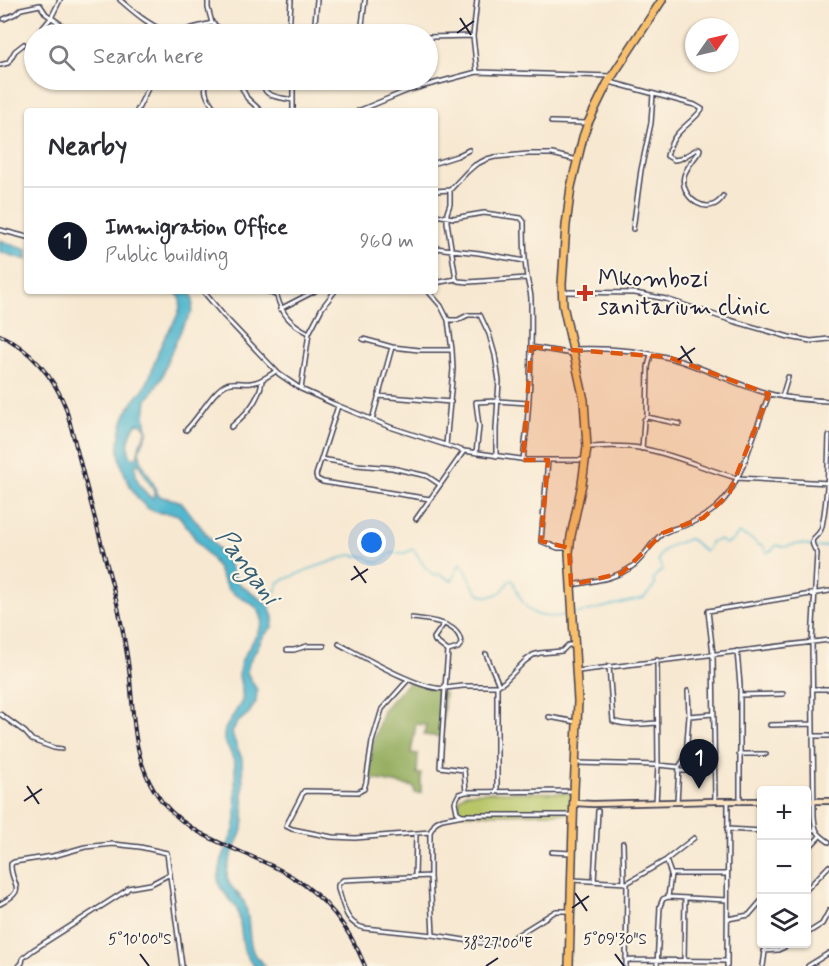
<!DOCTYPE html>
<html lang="en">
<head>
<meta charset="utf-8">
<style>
  :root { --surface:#fff; --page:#f7f7f7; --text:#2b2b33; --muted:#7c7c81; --line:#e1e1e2; --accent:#111827 }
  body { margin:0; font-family:Mynerve,sans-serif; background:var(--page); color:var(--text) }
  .controls { position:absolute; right:18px; bottom:18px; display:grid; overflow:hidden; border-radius:6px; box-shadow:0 2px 4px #0004 }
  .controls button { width:54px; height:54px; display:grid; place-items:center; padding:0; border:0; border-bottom:2px solid var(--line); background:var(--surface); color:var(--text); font:30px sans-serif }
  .compass { position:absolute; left:685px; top:18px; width:54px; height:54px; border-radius:50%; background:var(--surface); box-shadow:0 2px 4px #0004; rotate:56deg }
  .you { position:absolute; left:372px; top:543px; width:21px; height:21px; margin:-15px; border:4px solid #fff; border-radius:50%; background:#1a73e8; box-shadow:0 0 0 9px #1a73e833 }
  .badge { display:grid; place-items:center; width:39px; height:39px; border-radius:50%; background:var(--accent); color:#fff; font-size:20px; font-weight:700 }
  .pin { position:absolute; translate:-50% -50px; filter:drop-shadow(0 2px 3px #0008) }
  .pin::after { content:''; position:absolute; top:32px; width:21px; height:18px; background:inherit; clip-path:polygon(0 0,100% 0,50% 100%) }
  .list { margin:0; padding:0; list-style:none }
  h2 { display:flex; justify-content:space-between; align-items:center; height:78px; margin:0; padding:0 24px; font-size:26px }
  h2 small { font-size:20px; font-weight:400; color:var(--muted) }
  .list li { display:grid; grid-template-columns:39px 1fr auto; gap:18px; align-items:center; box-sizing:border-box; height:108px; padding:0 24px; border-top:2px solid var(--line) }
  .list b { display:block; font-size:22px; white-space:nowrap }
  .list p { margin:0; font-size:20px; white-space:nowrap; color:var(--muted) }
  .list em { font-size:20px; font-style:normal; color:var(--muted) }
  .icon { flex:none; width:33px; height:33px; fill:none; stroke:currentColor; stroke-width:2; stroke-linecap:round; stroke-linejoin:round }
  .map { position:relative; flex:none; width:829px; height:966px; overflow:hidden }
  .search { position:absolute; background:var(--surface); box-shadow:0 2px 4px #0004; left:24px; top:24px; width:414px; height:66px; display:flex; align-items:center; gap:15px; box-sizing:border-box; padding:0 21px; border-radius:33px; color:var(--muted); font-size:22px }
  .panel { position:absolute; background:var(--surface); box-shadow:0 2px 4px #0004; left:24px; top:108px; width:414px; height:186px; border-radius:6px }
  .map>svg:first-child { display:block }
</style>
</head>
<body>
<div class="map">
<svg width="829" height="966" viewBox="0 0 829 966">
  <rect width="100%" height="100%" fill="#fcf5e5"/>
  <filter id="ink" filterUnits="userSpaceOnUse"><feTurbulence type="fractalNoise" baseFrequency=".0167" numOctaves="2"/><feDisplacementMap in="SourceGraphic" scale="12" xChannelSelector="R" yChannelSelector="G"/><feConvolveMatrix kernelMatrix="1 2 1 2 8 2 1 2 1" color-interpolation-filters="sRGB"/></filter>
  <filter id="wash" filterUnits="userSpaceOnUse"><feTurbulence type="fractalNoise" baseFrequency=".008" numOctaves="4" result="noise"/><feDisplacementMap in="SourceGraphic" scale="24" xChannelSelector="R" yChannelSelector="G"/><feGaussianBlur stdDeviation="1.35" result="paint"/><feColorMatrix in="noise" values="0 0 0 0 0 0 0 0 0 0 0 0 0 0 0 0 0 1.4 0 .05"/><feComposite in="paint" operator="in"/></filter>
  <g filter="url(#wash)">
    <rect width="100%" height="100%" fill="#f7e8d1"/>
    <!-- green -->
    <path fill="#b8c667" stroke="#6d7451" stroke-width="1.5" d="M486,792L571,793V813L464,814L460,810L459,799L466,793Z"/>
    <!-- forest -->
    <path fill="#92ab5c" stroke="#5a664c" stroke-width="1.5" d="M409,681L445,693L441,737L424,735L426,725L416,724L411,753L418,754L417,774H421V793H415L414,787L368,778L373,743L383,710Z"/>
    <!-- water -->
    <path fill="#50b6ce" stroke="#396c84" stroke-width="1.5" fill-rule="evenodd" d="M0,240L27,250V260L0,252Z
      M174,291H189L192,295L193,301L192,312L183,326L168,359L162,378L147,400L145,416L147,429V434L139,451L142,463L153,482L158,495L162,497L176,500L182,503L227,560L238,583L263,601L269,607L273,617V623L272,627L263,637L248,665L247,673L257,690L256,702L249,713L237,723L232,732L233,737L242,759L244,820L243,827C239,839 226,863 227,875C227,887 240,893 244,902C252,919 246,943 256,957C259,960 263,963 266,966H253L244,951L239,917L237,909L220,887L218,879L222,859L234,830L236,819L235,764L229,749L224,741V735L225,729L242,701C245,684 234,680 242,660C246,651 263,628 262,620C259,601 240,601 229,590C223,584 221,574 216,566C212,558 205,552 199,544C192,535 186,524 178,515C169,512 160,515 151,510C134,502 121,470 119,452C118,441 122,421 127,412C132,400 143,393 148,381C153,369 156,355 162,343C169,328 183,314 180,297ZM136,424L140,423L143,425L147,431L140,444L137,457L133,459C124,450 130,433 136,424ZM138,463L153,489L155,494L153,498L150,497C141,488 133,478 136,464Z"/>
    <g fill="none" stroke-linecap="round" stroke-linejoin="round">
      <!-- stream -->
      <path stroke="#50b6ce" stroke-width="1.5" d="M270,610L274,594L279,582L307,570L350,555L367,557L372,561L379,563L391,553H405L413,549C417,553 418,557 421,561C424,567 429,571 434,575L440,574L452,581L460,563C472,572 470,599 491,596C501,594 505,589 509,581L513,580C524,614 536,621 570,615
        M575,614L644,598L655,585L653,579L658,573L663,570L658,560C662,549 669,546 680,542C681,542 689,539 689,539C694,540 699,548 705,551L708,549L710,542L720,540L726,544L732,541L739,533L753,540L758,545H763L766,552C772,553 773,548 777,545C786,550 791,543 801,544C812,545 817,550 829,545"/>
    </g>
  </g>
  <g filter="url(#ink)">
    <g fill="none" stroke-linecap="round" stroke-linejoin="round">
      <defs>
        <path id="street" d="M120,0C136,14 153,29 175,34
          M208,0V8L212,23L219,28L225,34
          M4,19L15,14L21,9L40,5L46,14L75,34
          M219,28L289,33L371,34
          M289,33L291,0
          M361,33L365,0
          M38,34L51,18L60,0
          M143,34L150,24
          M179,34L189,29L212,23
          M314,34L317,0
          M428,37L473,36
          M33,40L34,38
          M0,65L8,63L15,51L24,44
          M477,72L473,36L477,0
          M209,80C200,89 210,103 217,111
          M238,80L247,98L261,111
          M265,80C265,80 265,89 265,90C269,98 286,98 293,100
          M293,80V111
          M327,80L349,82V80
          M610,82L695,105L702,109C688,128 673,129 667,156L674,160L680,159L699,148L700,149L699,152C694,159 686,168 684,176C679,198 710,219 723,196
          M137,111L152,80
          M358,111L409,90L477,72L611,76
          M551,122L586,123
          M435,163L457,156L469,150
          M435,191L450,190
          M435,215L454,218L484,213L521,218L524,222C524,240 524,259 527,277C528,285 531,292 531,299C532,352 530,408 523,460
          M633,229L641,170L651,123L653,94
          M0,230L27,237
          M435,248L479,253L525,261
          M527,278L469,282L458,281L456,279L447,222V213L450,204V190L467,172L475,165L487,159L495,157L528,154H552L577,160
          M435,283L456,279
          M203,291L224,316L279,374L301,389L334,404L390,427L464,451L528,460H586
          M267,291L277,296C282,315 291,324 309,333
          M428,291L441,306L448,320L452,350L453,369L446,445
          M564,292L635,293L666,299L733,321L789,337L811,341L829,339
          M280,309L315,291
          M448,320H458L468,315H480L489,334L495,355L499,381L496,429V456
          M363,339L392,347L419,350H452
          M531,347L573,354
          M574,349C605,348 639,350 670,358C704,367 735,385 770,394C789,399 809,400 829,401
          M301,389L309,333L322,308L335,291
          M769,394L743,466L737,478L829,483
          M378,396L451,402
          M782,397L788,377
          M338,406L316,475L317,479L323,482L430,499
          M647,417L680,424
          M372,420L392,347
          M231,427C246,414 259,401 262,381
          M186,430C199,418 213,390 227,384C234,381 244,384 251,383C261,382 268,376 276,371
          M829,436C828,466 828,496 822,526C819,541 805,534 817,553L812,642L814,816C815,831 816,833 829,842
          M642,449L644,420L647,417L648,367L651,354
          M476,453L479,427L476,402L497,401L528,403
          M321,459L357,465L392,468L427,476L439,484
          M548,460L541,541L558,548H569
          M416,519L464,451
          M572,585C593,581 617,579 634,565C645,557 650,543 662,534C668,530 677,528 683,526C709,516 726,504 737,478C704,469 672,453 639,448C622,445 604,446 588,447
          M412,618C429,620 460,622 461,644L458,648L448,651L435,641L434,638L443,625
          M339,644C360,655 425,693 445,688L448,651
          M287,650H294L307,646H324
          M737,651L740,685V802
          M486,654L499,685
          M609,666L613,721C626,726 643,724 657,723
          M578,671L829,640
          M408,680L382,709L372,742L366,782L364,789L358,792L304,791L286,826L292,829L332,837L355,838L430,832
          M813,689H829
          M688,691L689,716
          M740,695L783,694
          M0,714L25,732L32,740L54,748L62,749
          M549,717L576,722
          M770,725L813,724
          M813,736H829
          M739,754H766
          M577,763L658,765L657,660
          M679,771H696
          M497,791V686
          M466,792L464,770L440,767L445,688L463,686H497L504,682L525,661L533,655L540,653L562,651L568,645H573
          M715,801L713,654L708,611L829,591
          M677,802L679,767L686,756L689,716L713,714
          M656,803L658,765L679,767
          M462,815L457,812L455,802L459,794L466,792L574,791
          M727,829L762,831
          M806,830H815
          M623,843L624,883
          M806,851L820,836
          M552,852L571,853
          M671,874H727
          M430,876L343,880L338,885V889C344,906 345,923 364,928L433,935L483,943L506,942L556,911H570
          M415,877L416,834
          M572,880L627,883L666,860L694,838
          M594,881L598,811
          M806,890L829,866
          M668,897L727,900
          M0,904C30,888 10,886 11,864L14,862L53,856L85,847L113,844L140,847L167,853L182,966
          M728,919L749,915L762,900
          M806,934L822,924L829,911
          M433,935L430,876V832L436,822L442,819L463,815H573
          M764,951L778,950L791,944
          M626,960L727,961
          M684,961L685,898
          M19,966L22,963L23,958L33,950L127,890L128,888L151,884L170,874
          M626,966L627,884
          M657,966L660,906L663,899L668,897L671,874L666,860
          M727,966L728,802
          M763,966L766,944
          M808,966L829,953"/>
        <path id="secondary" d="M806,801H829
          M574,803L593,804L715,801H762"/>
        <path id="highway" d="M569,966L574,791L578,701L569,553L571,536L582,484L587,447L584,400L563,305L562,284L566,225L571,187L583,137L588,123L607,84L662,0"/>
      </defs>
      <!-- street casing -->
      <use href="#street" stroke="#424052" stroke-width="6"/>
      <!-- secondary casing -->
      <use href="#secondary" stroke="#424052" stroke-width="8"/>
      <!-- highway casing -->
      <use href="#highway" stroke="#424052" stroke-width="10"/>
      <!-- street -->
      <use href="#street" stroke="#fff" stroke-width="3"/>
      <!-- secondary -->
      <use href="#secondary" stroke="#fce5c4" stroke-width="4.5"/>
      <!-- highway -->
      <use href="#highway" stroke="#f8bf6c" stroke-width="7"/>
      <defs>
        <path id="rail" d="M0,335C30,349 54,377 66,408L118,607C123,631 128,655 130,679C134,718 133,755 154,790C184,840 245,848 291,876C326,897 350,929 365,966"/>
      </defs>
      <!-- rail casing -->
      <use href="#rail" stroke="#22223b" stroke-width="4"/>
      <!-- rail -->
      <use href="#rail" stroke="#fcf5e5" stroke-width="1.5" stroke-dasharray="4.5" stroke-linecap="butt"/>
    </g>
  </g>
  <!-- marked area -->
  <path fill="#de560e" fill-opacity="0.2" stroke="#de560e" stroke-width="4.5" stroke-dasharray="12 8" stroke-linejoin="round" d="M531,347L668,357L769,394L729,494L703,518L663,533L622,573L571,585L569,548L541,541L548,460H523Z"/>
  <!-- ticks -->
  <path fill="none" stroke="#22223b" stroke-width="2" d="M460,18L471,35M457,33L474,21M681,346L692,363M678,360L695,348M354,566L366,583M351,580L368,569M27,786L39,804M24,801L42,789M575,893L587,911M572,908L589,896M140,954L149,966M615,954L624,966M486,966L498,958"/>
  <!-- markers -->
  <path fill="#c8321e" stroke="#fcf5e5" stroke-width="2" d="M582 284h6v6h6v6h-6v6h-6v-6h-6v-6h6z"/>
  <g text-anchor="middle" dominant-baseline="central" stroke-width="4.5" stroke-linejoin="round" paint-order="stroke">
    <!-- poi labels -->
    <g font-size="24" fill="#22223b" stroke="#fcf5e5" text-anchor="start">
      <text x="598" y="279">Mkombozi<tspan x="598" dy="28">sanitarium clinic</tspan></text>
    </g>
    <!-- water labels -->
    <g font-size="26" font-style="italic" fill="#345d76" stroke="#fcf5e5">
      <text transform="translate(247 567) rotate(53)">Pangani</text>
    </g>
  </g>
  <g font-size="15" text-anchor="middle" fill="#22223b" stroke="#fcf5e5" stroke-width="4.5" stroke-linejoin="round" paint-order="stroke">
    <text x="140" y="944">5°10'00"S</text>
    <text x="615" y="944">5°09'30"S</text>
    <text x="498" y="948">38°27'00"E</text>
  </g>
</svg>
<div class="controls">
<button>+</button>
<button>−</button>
<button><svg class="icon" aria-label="layers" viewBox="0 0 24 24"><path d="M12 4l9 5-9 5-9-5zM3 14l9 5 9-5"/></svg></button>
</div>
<svg class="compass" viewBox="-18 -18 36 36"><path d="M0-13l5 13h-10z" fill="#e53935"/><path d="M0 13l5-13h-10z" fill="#7c7c81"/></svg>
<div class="you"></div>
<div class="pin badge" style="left:699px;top:789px">1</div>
<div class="search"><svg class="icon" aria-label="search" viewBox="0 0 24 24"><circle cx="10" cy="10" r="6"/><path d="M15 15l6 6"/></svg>Search here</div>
<section class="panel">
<h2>Nearby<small></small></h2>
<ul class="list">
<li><span class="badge">1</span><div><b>Immigration Office</b><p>Public building</p></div><em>960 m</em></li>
</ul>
</section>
</div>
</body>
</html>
